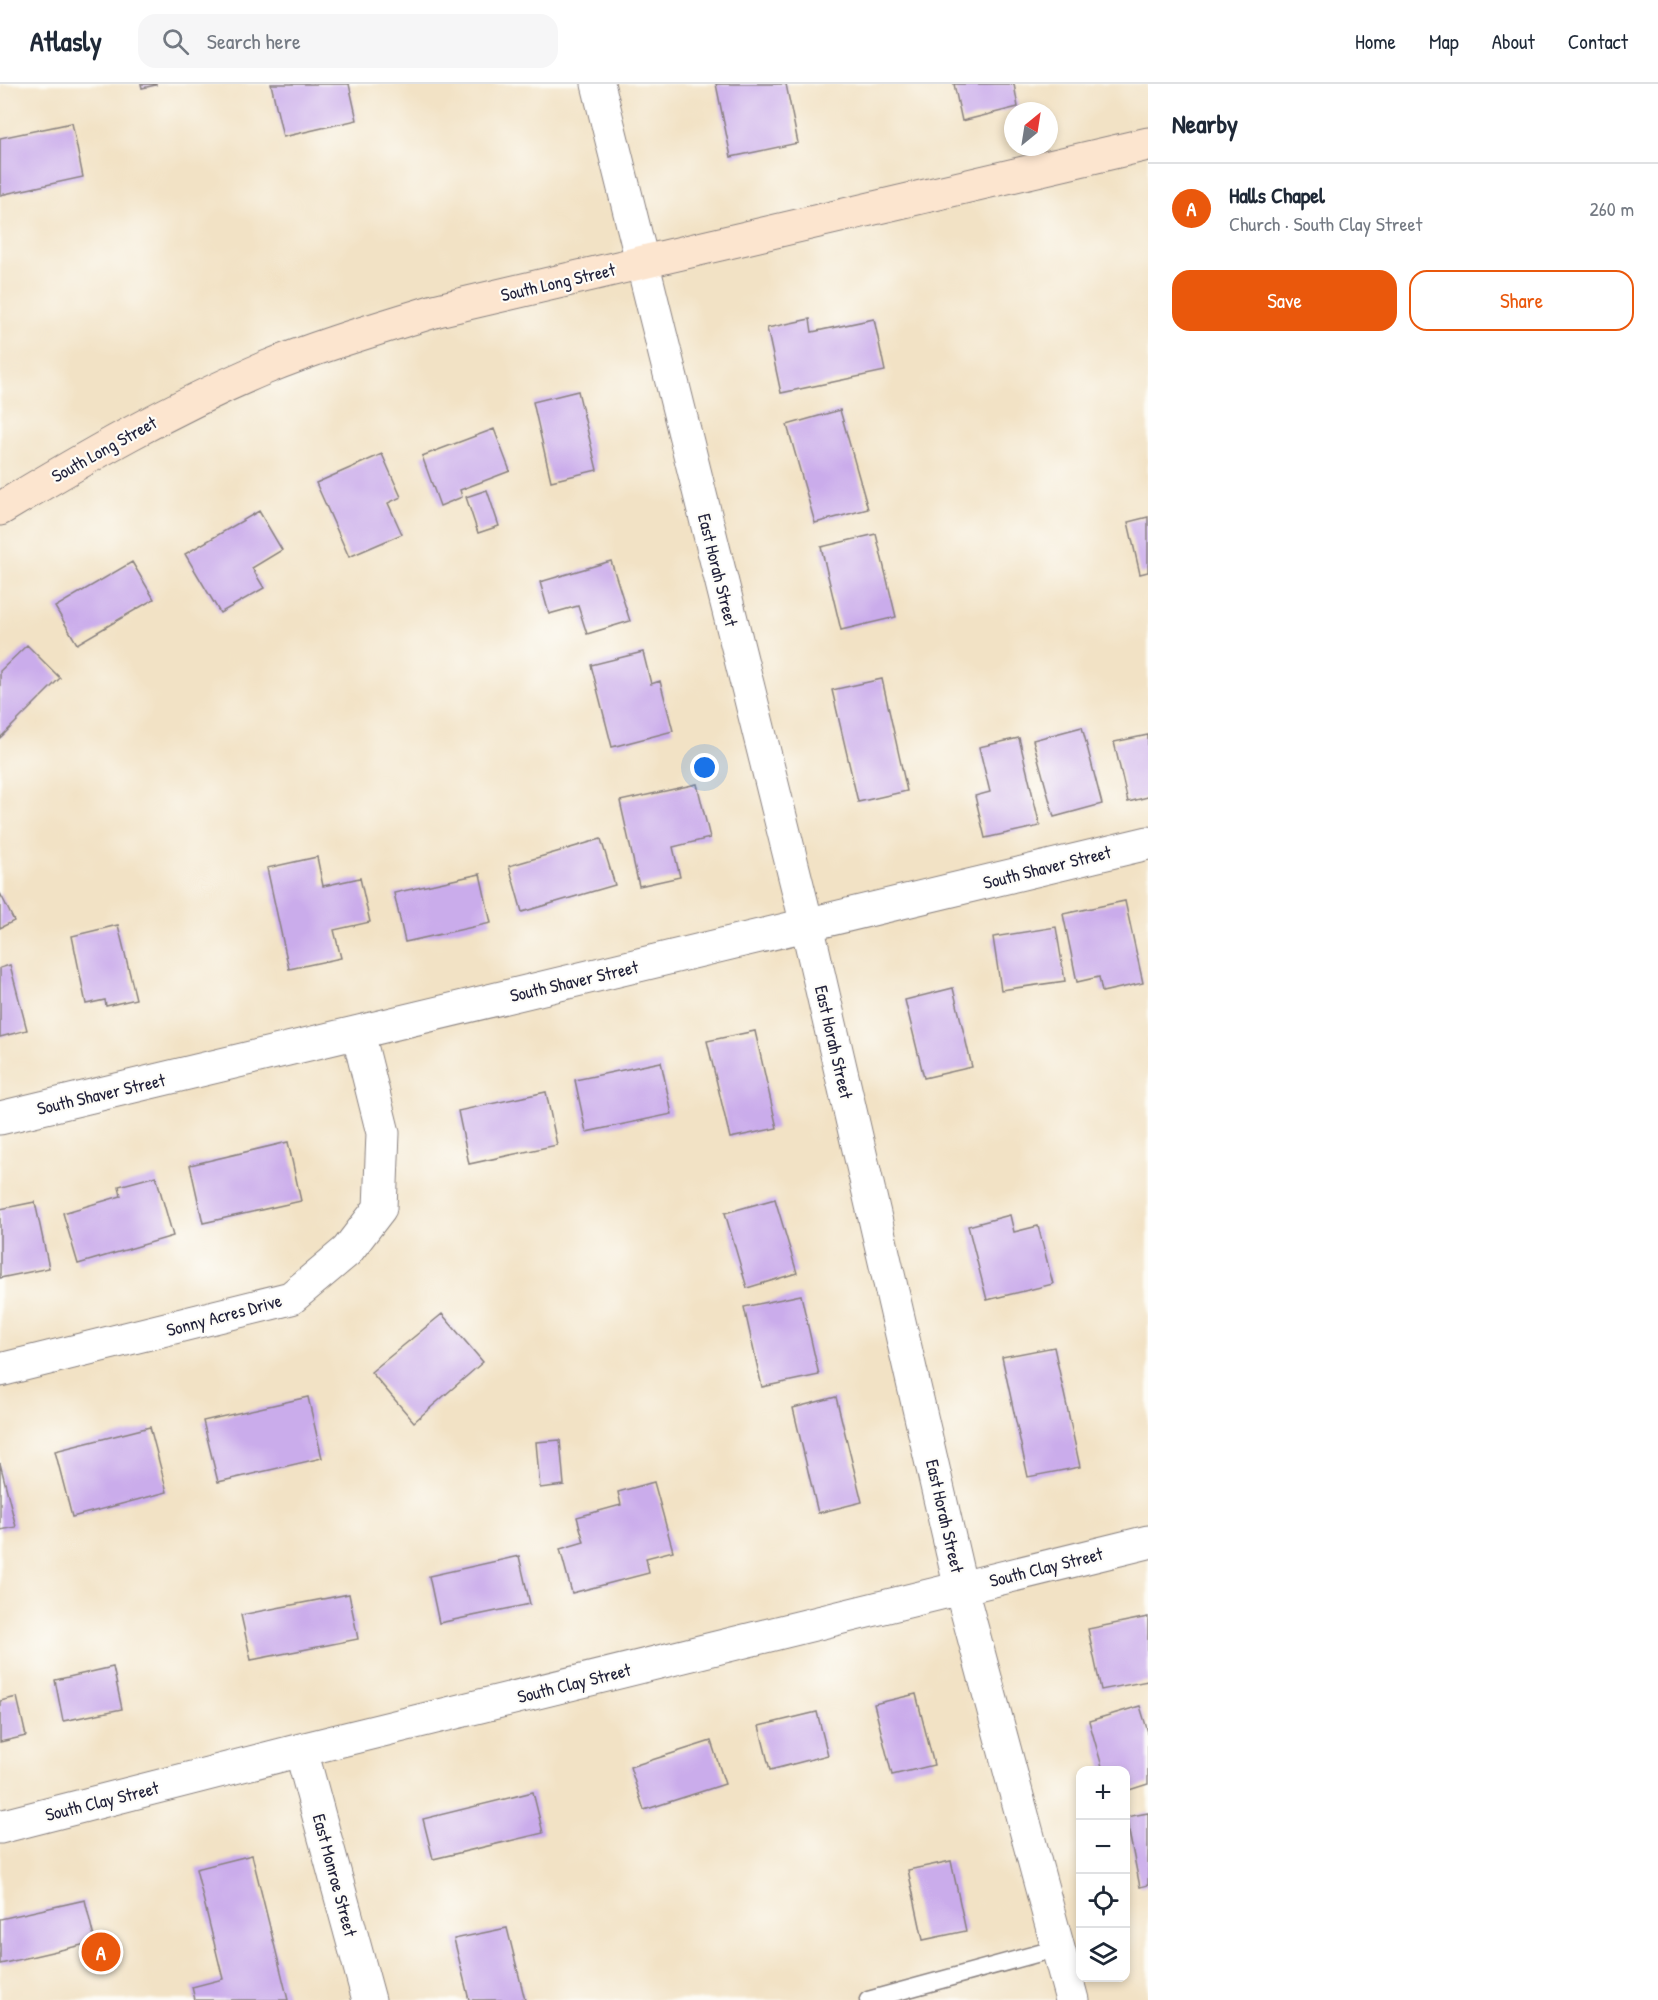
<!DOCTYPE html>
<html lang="en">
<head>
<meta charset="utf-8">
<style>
  :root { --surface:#fff; --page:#f6f6f7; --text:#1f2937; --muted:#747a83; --line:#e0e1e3; --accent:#ea580c }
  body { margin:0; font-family:"Patrick Hand",sans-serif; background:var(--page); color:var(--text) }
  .controls { position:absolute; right:18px; bottom:18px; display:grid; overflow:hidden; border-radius:12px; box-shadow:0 3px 9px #0003 }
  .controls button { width:54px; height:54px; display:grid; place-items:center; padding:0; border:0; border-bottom:2px solid var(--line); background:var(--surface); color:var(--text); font:30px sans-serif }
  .compass { position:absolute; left:1004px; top:18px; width:54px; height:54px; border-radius:50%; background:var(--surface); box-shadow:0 3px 9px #0003; rotate:30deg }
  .you { position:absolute; left:705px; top:684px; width:21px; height:21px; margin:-15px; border:4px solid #fff; border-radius:50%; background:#1a73e8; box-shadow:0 0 0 9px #1a73e833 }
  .badge { display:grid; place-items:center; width:39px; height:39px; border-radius:50%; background:var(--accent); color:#fff; font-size:20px; font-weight:700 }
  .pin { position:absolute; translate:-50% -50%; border:3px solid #fff; box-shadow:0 2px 6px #0006 }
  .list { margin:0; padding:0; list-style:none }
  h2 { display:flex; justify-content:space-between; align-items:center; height:78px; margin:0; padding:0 24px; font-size:26px }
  h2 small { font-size:20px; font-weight:400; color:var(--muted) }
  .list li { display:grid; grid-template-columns:39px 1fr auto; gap:18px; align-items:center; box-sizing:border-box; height:90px; padding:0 24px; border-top:2px solid var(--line) }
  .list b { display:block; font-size:22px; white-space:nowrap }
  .list p { margin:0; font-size:20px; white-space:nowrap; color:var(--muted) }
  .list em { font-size:20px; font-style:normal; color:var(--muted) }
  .actions { display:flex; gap:12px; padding:18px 24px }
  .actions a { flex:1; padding:14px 0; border:2px solid var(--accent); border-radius:18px; text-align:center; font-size:21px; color:var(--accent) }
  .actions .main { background:var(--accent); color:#fff }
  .icon { flex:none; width:33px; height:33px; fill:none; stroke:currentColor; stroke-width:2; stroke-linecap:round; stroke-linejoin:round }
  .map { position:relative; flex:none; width:1148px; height:1916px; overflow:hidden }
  header { display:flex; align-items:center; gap:36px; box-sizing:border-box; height:84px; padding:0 30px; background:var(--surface); border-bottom:2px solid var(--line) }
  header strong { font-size:28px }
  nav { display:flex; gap:33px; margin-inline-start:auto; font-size:21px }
  .search { width:420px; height:54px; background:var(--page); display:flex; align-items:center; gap:15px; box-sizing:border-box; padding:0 21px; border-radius:18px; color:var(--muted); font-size:22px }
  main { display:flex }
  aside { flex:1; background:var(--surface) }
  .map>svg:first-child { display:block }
</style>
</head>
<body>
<header>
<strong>Atlasly</strong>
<div class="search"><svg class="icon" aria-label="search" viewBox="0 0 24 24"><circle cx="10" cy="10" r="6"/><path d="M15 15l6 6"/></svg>Search here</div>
<nav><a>Home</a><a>Map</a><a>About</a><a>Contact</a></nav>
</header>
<main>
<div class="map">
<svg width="1148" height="1916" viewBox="0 0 1148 1916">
  <rect width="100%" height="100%" fill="#fdfcf7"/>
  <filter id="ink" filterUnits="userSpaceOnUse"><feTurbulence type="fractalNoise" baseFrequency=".0167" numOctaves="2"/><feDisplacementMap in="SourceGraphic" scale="12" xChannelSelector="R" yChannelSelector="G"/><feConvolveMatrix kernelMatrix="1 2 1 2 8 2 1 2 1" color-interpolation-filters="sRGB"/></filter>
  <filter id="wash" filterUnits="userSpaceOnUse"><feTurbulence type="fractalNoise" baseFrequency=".008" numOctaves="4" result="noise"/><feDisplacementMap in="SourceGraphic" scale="24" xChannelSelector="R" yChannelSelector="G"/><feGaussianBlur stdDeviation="1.35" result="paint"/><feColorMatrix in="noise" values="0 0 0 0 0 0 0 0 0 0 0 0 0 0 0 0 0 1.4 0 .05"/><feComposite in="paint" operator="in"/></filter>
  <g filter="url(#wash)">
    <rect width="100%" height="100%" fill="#f2e2c5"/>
    <g id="blocks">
      <!-- building -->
      <path fill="#caaceb" d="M141,0H156V1L142,4Z
        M271,0H349L357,36L283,53Z
        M716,0H786L798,59L731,73Z
        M954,0H1014L1018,23L962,37Z
        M72,39L83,93L0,111V54Z
        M810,235L812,248L874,235L885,287L781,309L767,244Z
        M578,307L597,386L551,397L533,318Z
        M840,326L868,425L815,439L787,341Z
        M494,345L510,387L460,406L462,413L440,422L422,372Z
        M382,370L401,413L388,419L402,450L349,473L316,399Z
        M487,406L499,442L478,449L466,413Z
        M259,427L282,466L252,484L264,504L220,529L185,470Z
        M1148,433V488L1140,490L1128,438Z
        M876,450L896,533L841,546L821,463Z
        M611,477L630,537L587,550L578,522L549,530L540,498Z
        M132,478L154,515L77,560L55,523Z
        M27,561L60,594L0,654V587Z
        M643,568L651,600L660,597L673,647L612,663L591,581Z
        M882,595L907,707L858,718L832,606Z
        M1082,643L1102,720L1054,733L1033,656Z
        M1148,651V713L1128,718L1114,658Z
        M1019,654L1040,742L985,754L975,712L990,708L979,663Z
        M697,700L710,754L673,763L680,793L639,802L620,717Z
        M601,755L615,801L522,828L509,782Z
        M317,773L323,802L360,794L370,838L334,846L341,874L289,885L267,784Z
        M480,790L491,839L405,858L394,809Z
        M0,809L14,837L0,844Z
        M1125,817L1143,899L1102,908L1099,893L1077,898L1063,830Z
        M118,841L136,915L106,922L105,916L86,920L72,852Z
        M1056,843L1065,897L1001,906L993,853Z
        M10,881L27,946L0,953V884Z
        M953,904L972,983L924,994L905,916Z
        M755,947L777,1044L730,1054L707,957Z
        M661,978L672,1030L586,1048L575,996Z
        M546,1008L557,1061L469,1080L458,1027Z
        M288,1058L301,1117L203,1139L190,1081Z
        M156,1092L173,1152L78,1180L63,1129L121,1112L119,1102Z
        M775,1115L797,1189L747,1204L725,1129Z
        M35,1118L49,1184L0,1194V1125Z
        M1010,1131L1014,1148L1038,1142L1053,1200L987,1216L968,1142Z
        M801,1211L819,1291L762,1303L744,1223Z
        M442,1230L483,1278L414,1338L371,1288Z
        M1054,1263L1080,1383L1028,1393L1002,1273Z
        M308,1313L322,1374L218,1398L203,1337Z
        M836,1313L862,1418L818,1429L793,1324Z
        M150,1343L167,1408L72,1433L55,1367Z
        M560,1356L564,1401L540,1404L536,1358Z
        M0,1379L16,1443L0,1446Z
        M654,1398L673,1467L646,1474L649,1489L572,1509L560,1465L584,1458L577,1433L621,1421L618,1408Z
        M519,1472L530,1520L439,1539L429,1492Z
        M349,1510L358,1555L251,1576L241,1531Z
        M1148,1533V1597L1101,1606L1088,1545Z
        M113,1583L122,1625L63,1637L55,1596Z
        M916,1610L934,1681L892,1691L874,1620Z
        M17,1613L26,1652L0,1658V1617Z
        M1140,1622L1148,1648V1700L1126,1707V1686H1103L1089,1637Z
        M817,1628L828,1671L770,1686L759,1642Z
        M711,1657L725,1700L644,1726L630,1683Z
        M533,1708L543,1749L433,1775L423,1735Z
        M1148,1729V1801L1140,1803L1126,1733Z
        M252,1771L288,1916H195L192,1903L223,1895L196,1785Z
        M951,1777L966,1847L923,1856L908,1786Z
        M85,1816L95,1858L0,1880V1835Z
        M507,1844L525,1916H469L454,1855Z"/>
    </g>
  </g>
  <g filter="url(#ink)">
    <use href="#blocks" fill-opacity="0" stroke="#8a8280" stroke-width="1.5"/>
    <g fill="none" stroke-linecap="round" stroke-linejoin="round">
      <defs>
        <path id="lane" d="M868,1916L1058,1864"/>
        <path id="street" d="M598,0L807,841L961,1505L1072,1916
          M0,1034L1148,759
          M0,1286L291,1214L347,1167L380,1124L383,1049L358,949
          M301,1666L369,1916
          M0,1743L301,1666L1148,1458"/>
        <path id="secondary" d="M0,425C86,373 173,323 265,284C321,261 380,244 438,226L1148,60"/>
      </defs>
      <!-- lane casing -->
      <use href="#lane" stroke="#8a8280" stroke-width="19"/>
      <!-- street casing -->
      <use href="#street" stroke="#8a8280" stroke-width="35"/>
      <!-- secondary casing -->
      <use href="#secondary" stroke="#8a8280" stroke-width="35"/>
      <!-- lane -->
      <use href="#lane" stroke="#fff" stroke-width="16"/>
      <!-- street -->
      <use href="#street" stroke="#fff" stroke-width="33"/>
      <!-- secondary -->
      <use href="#secondary" stroke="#fce5cf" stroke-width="33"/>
    </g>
  </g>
  <g text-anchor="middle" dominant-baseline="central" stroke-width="4.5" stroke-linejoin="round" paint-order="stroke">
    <!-- street labels -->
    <g font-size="18" fill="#22223b" stroke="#fdfcf7">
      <text transform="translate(558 198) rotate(-13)">South Long Street</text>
      <text transform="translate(104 365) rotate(-29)">South Long Street</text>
      <text transform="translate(718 486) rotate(76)">East Horah Street</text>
      <text transform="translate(1047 783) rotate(-14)">South Shaver Street</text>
      <text transform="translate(574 897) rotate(-13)">South Shaver Street</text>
      <text transform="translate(834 958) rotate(77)">East Horah Street</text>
      <text transform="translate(101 1010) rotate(-13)">South Shaver Street</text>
      <text transform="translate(224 1231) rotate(-15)">Sonny Acres Drive</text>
      <text transform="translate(945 1432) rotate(77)">East Horah Street</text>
      <text transform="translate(1046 1483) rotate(-14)">South Clay Street</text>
      <text transform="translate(574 1599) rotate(-14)">South Clay Street</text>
      <text transform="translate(102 1717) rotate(-14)">South Clay Street</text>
      <text transform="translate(335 1791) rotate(75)">East Monroe Street</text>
    </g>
  </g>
</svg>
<div class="controls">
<button>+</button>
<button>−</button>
<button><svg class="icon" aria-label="locate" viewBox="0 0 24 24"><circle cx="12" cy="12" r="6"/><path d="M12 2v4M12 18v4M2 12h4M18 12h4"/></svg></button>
<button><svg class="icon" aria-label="layers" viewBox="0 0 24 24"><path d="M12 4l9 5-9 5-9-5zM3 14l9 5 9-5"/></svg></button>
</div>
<svg class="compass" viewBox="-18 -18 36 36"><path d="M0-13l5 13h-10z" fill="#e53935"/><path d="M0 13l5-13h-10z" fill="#747a83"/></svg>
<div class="you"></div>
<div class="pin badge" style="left:101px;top:1868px">A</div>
</div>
<aside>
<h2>Nearby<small></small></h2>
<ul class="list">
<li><span class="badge">A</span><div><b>Halls Chapel</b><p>Church · South Clay Street</p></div><em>260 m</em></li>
</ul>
<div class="actions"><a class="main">Save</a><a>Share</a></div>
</aside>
</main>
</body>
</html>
